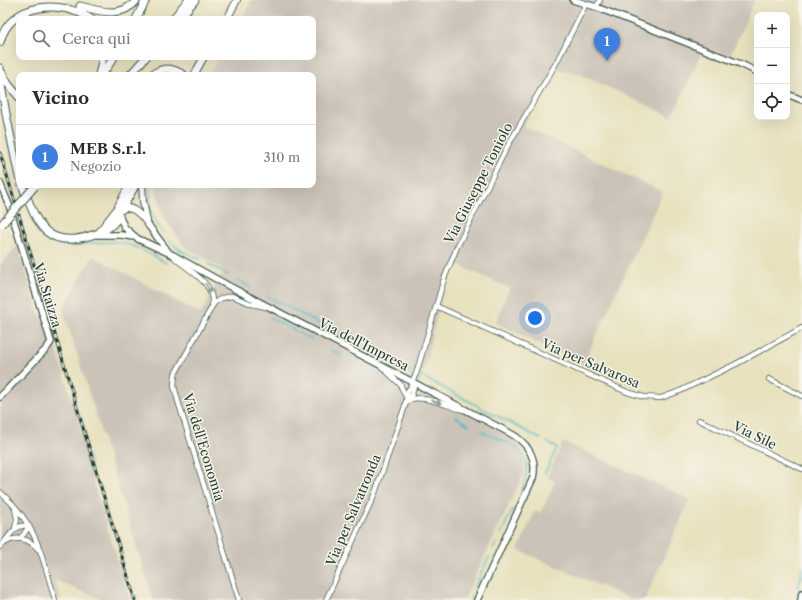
<!DOCTYPE html>
<html lang="it">
<head>
<meta charset="utf-8">
<style>
  :root { --surface:#fff; --page:#f2f2f3; --text:#2b2b33; --muted:#7c7c81; --line:#e1e1e2; --accent:#7c3aed }
  body { margin:0; font-family:"Libre Caslon Text",serif; background:var(--page); color:var(--text) }
  .controls { position:absolute; right:12px; top:12px; display:grid; overflow:hidden; border-radius:8px; box-shadow:0 4px 16px #0002 }
  .controls button { width:36px; height:36px; display:grid; place-items:center; padding:0; border:0; border-bottom:1px solid var(--line); background:var(--surface); color:var(--text); font:20px sans-serif }
  .you { position:absolute; left:535px; top:318px; width:14px; height:14px; margin:-10px; border:3px solid #fff; border-radius:50%; background:#1a73e8; box-shadow:0 0 0 6px #1a73e833 }
  .badge { display:grid; place-items:center; width:26px; height:26px; border-radius:50%; background:var(--accent); color:#fff; font-size:13px; font-weight:700 }
  .pin { position:absolute; translate:-50% -33px; filter:drop-shadow(0 1px 2px #0008) }
  .pin::after { content:''; position:absolute; top:21px; width:14px; height:12px; background:inherit; clip-path:polygon(0 0,100% 0,50% 100%) }
  .list { margin:0; padding:0; list-style:none }
  h2 { display:flex; justify-content:space-between; align-items:center; height:52px; margin:0; padding:0 16px; font-size:17px }
  h2 small { font-size:13px; font-weight:400; color:var(--muted) }
  .list li { display:grid; grid-template-columns:26px 1fr auto; gap:12px; align-items:center; box-sizing:border-box; height:64px; padding:0 16px; border-top:1px solid var(--line) }
  .list b { display:block; font-size:15px; white-space:nowrap }
  .list p { margin:0; font-size:13px; white-space:nowrap; color:var(--muted) }
  .list em { font-size:13px; font-style:normal; color:var(--muted) }
  .icon { flex:none; width:22px; height:22px; fill:none; stroke:currentColor; stroke-width:2; stroke-linecap:round; stroke-linejoin:round }
  .map { position:relative; flex:none; width:802px; height:600px; overflow:hidden }
  .search { position:absolute; background:var(--surface); box-shadow:0 4px 16px #0002; left:16px; top:16px; width:300px; height:44px; display:flex; align-items:center; gap:10px; box-sizing:border-box; padding:0 14px; border-radius:8px; color:var(--muted); font-size:15px }
  .panel { position:absolute; background:var(--surface); box-shadow:0 4px 16px #0002; left:16px; top:72px; width:300px; height:116px; border-radius:8px }
  .map>svg:first-child { display:block }
</style>
</head>
<body>
<div class="map">
<svg width="802" height="600" viewBox="0 0 802 600">
  <rect width="100%" height="100%" fill="#f7f3e8"/>
  <filter id="ink" filterUnits="userSpaceOnUse"><feTurbulence type="fractalNoise" baseFrequency=".025" numOctaves="2"/><feDisplacementMap in="SourceGraphic" scale="8" xChannelSelector="R" yChannelSelector="G"/><feConvolveMatrix kernelMatrix="1 2 1 2 8 2 1 2 1" color-interpolation-filters="sRGB"/></filter>
  <filter id="wash" filterUnits="userSpaceOnUse"><feTurbulence type="fractalNoise" baseFrequency=".012" numOctaves="4" result="noise"/><feDisplacementMap in="SourceGraphic" scale="16" xChannelSelector="R" yChannelSelector="G"/><feGaussianBlur stdDeviation="0.9" result="paint"/><feColorMatrix in="noise" values="0 0 0 0 0 0 0 0 0 0 0 0 0 0 0 0 0 1.4 0 .05"/><feComposite in="paint" operator="in"/></filter>
  <g filter="url(#wash)">
    <rect width="100%" height="100%" fill="#e8e1be"/>
    <!-- industrial -->
    <path fill="#cbc3b8" d="M252,0H755L730,56L704,47L672,117L580,74L558,69L523,126L663,192L583,364L496,323L509,288L454,263L441,299L419,387L514,438L524,455V474L464,600H153L63,309L93,256L201,314L224,270L187,248L164,218L155,185H313V75H209L219,57H313V19H241Z
      M18,245L37,310L52,334L92,465L90,468L94,485L130,600H103L55,580L61,600H0V265Z
      M563,442L690,499L645,600H633L518,550L535,511L540,513L550,494L555,481L547,477Z"/>
    <g fill="none" stroke-linecap="round" stroke-linejoin="round">
      <!-- stream -->
      <path stroke="#4ab7c5" stroke-width="1.5" d="M149,185L151,214L163,233
        M37,232C59,258 94,237 122,243C138,246 152,255 166,263
        M170,242L180,250L200,259
        M208,264L228,275
        M238,280L250,287
        M267,296L411,372
        M270,318L311,339
        M331,350L341,355
        M357,363L381,375
        M419,375L541,439
        M456,417L469,425
        M481,431C513,446 539,449 521,492
        M545,473L557,448L547,442
        M501,533L513,509
        M493,549L497,542
        M474,589L489,557
        M470,600L471,596
        M797,600L802,566"/>
    </g>
  </g>
  <g filter="url(#ink)">
    <g fill="none" stroke-linecap="round" stroke-linejoin="round">
      <defs>
        <path id="minor" d="M596,7L600,0
          M175,258C189,271 214,282 212,304
          M436,306L627,392L644,397L661,398L680,391L736,364L802,328
          M382,367L400,384L405,395
          M769,379L802,396
          M412,381L416,374L444,279L457,247L507,147L555,65L586,4
          M408,400L412,394L415,383
          M405,404C414,389 451,408 464,410
          M699,420L802,469
          M0,492C37,524 42,555 55,600
          M15,529L17,519L15,509
          M19,539L24,534L29,526
          M3,544C15,535 29,538 38,549
          M0,547C8,539 15,522 29,526
          M239,600L178,401L174,386L175,374L214,303L222,298L232,296L252,304L266,307
          M326,600L375,493L405,406C408,395 404,391 415,383"/>
        <path id="tertiary" d="M573,0L596,7L743,65L757,72
          M787,94L802,100
          M0,183L9,205L51,342L47,348L0,397
          M119,216L125,228L138,239L173,255L227,285L508,432C526,441 538,457 533,478L477,600
          M149,226L169,253
          M97,235H121L134,237
          M801,600L802,593"/>
        <path id="secondary" d="M227,19L237,0
          M194,75L204,57
          M142,185L143,201L147,221
          M122,210L136,185
          M115,212C130,201 141,214 149,226
          M115,212L129,185"/>
        <path id="primary" d="M80,6C100,11 121,19 137,0
          M136,19L146,0
          M173,19L188,0
          M179,19L195,0
          M0,42C10,1 64,0 91,19
          M0,68L1,85L7,119L19,177
          M2,73L8,84L19,97
          M99,75L103,57
          M102,75L114,57
          M130,75L146,57
          M151,75C164,66 172,68 184,75
          M22,185C36,219 43,250 89,236C103,232 111,229 119,216
          M101,230L115,212"/>
      </defs>
      <!-- minor casing -->
      <use href="#minor" stroke="#3d5649" stroke-width="6"/>
      <!-- tertiary casing -->
      <use href="#tertiary" stroke="#3d5649" stroke-width="8"/>
      <!-- secondary casing -->
      <use href="#secondary" stroke="#3d5649" stroke-width="8"/>
      <!-- primary casing -->
      <use href="#primary" stroke="#3d5649" stroke-width="9"/>
      <!-- minor -->
      <use href="#minor" stroke="#fff" stroke-width="4.5"/>
      <!-- tertiary -->
      <use href="#tertiary" stroke="#fff" stroke-width="5.5"/>
      <!-- secondary -->
      <use href="#secondary" stroke="#fff" stroke-width="6"/>
      <!-- primary -->
      <use href="#primary" stroke="#fff" stroke-width="7"/>
      <defs>
        <path id="rail" d="M0,153L15,202
          M19,215L135,600"/>
      </defs>
      <!-- rail casing -->
      <use href="#rail" stroke="#1f3d34" stroke-width="3"/>
      <!-- rail -->
      <use href="#rail" stroke="#f7f3e8" stroke-width="1.5" stroke-dasharray="4.5" stroke-linecap="butt"/>
      <defs>
        <path id="primary-bridge" d="M2,224L35,186"/>
      </defs>
      <!-- primary-bridge casing -->
      <use href="#primary-bridge" stroke="#3d5649" stroke-width="9" stroke-linecap="butt"/>
      <!-- primary-bridge -->
      <use href="#primary-bridge" stroke="#fff" stroke-width="7"/>
    </g>
    <!-- one-way arrows -->
    <defs><path id="oneway-solid" d="M-6-.8H1V-3.2L6.5 0L1 3.2V.8H-6Z"/></defs>
    <g fill="#8f9e9a">
      <use href="#oneway-solid" transform="translate(208 288) rotate(59)"/>
      <use href="#oneway-solid" transform="translate(436 402) rotate(19)"/>
    </g>
  </g>
  <g text-anchor="middle" dominant-baseline="central" stroke-width="3" stroke-linejoin="round" paint-order="stroke">
    <!-- street labels -->
    <g font-size="13" fill="#1f3d34" stroke="#f7f3e8">
      <text transform="translate(478 183) rotate(-63)">Via Giuseppe Toniolo</text>
      <text transform="translate(48 295) rotate(73)">Via Staizza</text>
      <text transform="translate(364 344) rotate(27)">Via dell'Impresa</text>
      <text transform="translate(591 363) rotate(23)">Via per Salvarosa</text>
      <text transform="translate(755 435) rotate(26)">Via Sile</text>
      <text transform="translate(204 447) rotate(73)">Via dell'Economia</text>
      <text transform="translate(353 510) rotate(-67)">Via per Salvatronda</text>
    </g>
  </g>
</svg>
<div class="controls">
<button>+</button>
<button>−</button>
<button><svg class="icon" aria-label="locate" viewBox="0 0 24 24"><circle cx="12" cy="12" r="6"/><path d="M12 2v4M12 18v4M2 12h4M18 12h4"/></svg></button>
</div>
<div class="you"></div>
<div class="pin badge" style="left:607px;top:61px;background:#3f7fe0">1</div>
<div class="search"><svg class="icon" aria-label="search" viewBox="0 0 24 24"><circle cx="10" cy="10" r="6"/><path d="M15 15l6 6"/></svg>Cerca qui</div>
<section class="panel">
<h2>Vicino<small></small></h2>
<ul class="list">
<li><span class="badge" style="background:#3f7fe0">1</span><div><b>MEB S.r.l.</b><p>Negozio</p></div><em>310 m</em></li>
</ul>
</section>
</div>
</body>
</html>
